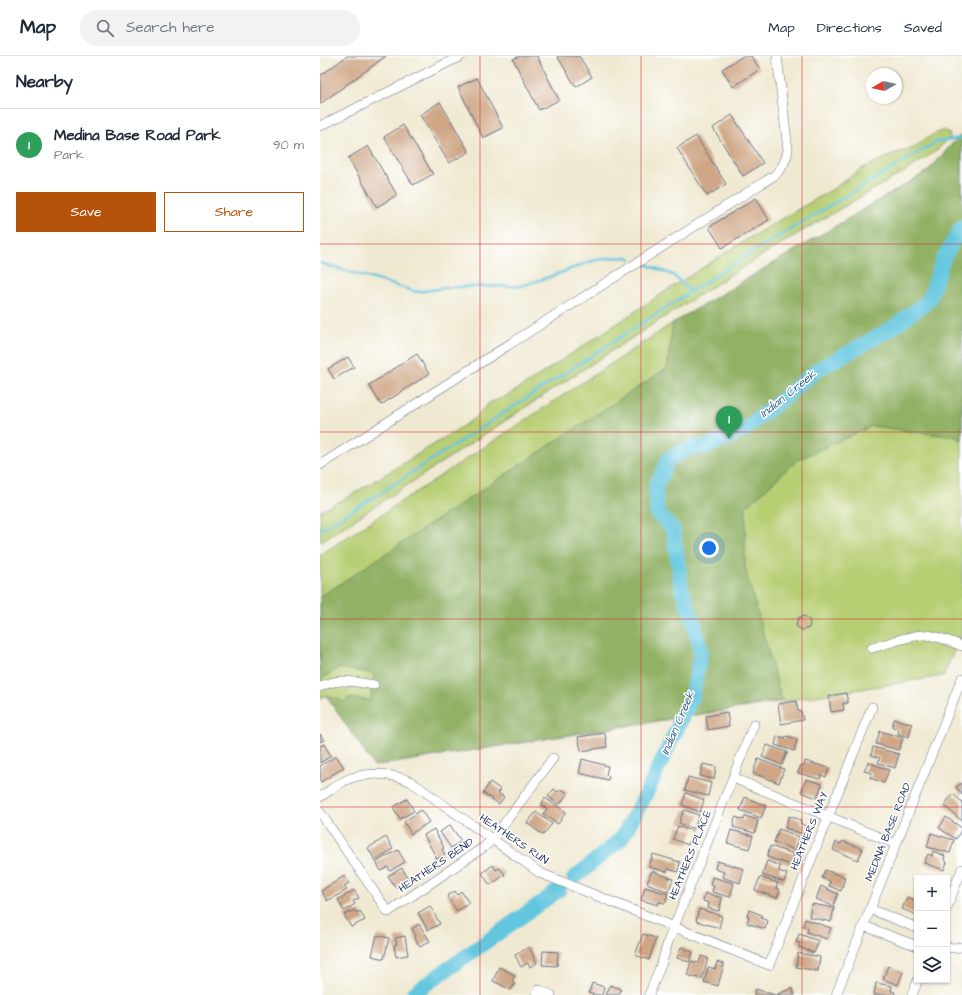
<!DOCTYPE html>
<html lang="en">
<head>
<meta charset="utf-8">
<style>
  :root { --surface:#fff; --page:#f2f2f3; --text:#1f2937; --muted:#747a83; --line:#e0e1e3; --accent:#b45309 }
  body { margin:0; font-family:"Architects Daughter",sans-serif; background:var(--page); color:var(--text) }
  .controls { position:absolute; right:12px; bottom:12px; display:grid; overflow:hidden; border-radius:0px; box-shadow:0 1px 3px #0004 }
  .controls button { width:36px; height:36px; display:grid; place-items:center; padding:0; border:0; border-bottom:1px solid var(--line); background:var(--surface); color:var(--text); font:20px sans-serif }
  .compass { position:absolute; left:546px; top:12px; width:36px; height:36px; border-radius:50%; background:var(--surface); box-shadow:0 1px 3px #0004; rotate:261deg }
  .you { position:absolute; left:389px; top:492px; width:14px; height:14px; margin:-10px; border:3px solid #fff; border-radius:50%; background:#1a73e8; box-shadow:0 0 0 6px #1a73e833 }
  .badge { display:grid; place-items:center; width:26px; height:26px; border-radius:50%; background:var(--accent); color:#fff; font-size:13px; font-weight:700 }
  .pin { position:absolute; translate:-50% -33px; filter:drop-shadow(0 1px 2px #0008) }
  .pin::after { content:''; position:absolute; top:21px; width:14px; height:12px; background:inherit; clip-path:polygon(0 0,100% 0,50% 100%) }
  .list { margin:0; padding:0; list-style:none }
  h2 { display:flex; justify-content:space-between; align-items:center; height:52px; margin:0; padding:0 16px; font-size:17px }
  h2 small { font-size:13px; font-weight:400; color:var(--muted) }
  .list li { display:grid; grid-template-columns:26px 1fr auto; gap:12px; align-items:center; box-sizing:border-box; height:72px; padding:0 16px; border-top:1px solid var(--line) }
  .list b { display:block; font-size:15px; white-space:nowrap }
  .list p { margin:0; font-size:13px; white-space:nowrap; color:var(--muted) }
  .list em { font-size:13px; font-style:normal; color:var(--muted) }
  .actions { display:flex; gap:8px; padding:12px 16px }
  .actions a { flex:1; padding:9px 0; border:1px solid var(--accent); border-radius:0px; text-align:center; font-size:14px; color:var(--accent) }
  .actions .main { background:var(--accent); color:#fff }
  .icon { flex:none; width:22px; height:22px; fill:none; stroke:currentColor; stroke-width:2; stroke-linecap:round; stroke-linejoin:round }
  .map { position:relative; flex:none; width:642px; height:939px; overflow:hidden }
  header { display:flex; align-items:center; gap:24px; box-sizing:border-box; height:56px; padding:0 20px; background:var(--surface); border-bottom:1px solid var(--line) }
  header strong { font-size:19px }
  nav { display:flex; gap:22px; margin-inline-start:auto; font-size:14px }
  .search { width:280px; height:36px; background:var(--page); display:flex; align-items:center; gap:10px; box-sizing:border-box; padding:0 14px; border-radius:22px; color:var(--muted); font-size:15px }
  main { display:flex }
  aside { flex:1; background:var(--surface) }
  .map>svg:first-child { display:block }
</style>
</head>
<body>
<header>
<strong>Map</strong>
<div class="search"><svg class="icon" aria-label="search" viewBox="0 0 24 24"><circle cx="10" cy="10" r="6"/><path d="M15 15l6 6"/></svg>Search here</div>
<nav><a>Map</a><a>Directions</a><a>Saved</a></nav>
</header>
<main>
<aside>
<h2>Nearby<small></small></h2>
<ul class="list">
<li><span class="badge" style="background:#2e9e5b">1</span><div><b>Medina Base Road Park</b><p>Park</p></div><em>90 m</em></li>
</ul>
<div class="actions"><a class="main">Save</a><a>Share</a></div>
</aside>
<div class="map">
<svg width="642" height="939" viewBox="0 0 642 939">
  <rect width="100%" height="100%" fill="#fff"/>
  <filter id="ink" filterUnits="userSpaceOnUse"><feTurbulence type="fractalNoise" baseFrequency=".025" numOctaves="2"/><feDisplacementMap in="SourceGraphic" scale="8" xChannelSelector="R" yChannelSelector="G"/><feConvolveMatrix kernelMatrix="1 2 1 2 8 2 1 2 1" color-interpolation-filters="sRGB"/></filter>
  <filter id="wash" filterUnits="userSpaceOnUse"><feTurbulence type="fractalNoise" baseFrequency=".012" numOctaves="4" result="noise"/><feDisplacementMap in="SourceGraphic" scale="16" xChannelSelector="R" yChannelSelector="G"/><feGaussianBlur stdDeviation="0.9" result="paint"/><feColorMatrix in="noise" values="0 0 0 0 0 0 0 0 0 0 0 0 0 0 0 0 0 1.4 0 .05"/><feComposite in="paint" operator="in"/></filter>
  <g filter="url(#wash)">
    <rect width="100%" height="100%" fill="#f0e9d1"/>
    <!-- green -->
    <path fill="#b7ce73" stroke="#697e68" d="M624,74L629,77L630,81C613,101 585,115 563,128C525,150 487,172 449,195C297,289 150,389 0,486V455L28,441L113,389L152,364L169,347L187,340L209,326L352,231L429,182L513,133L543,112L576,97L594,92L605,83L616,77Z
      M642,77V577L623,620L54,710L6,639L0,643V499L353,267L608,115Z"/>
    <!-- forest -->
    <path fill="#91b165" stroke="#567062" d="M642,77V384L636,381L552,370L477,404L426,451L425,512L462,645L54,710L6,639L25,646L28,642L51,644V637L53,634H56L57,625L54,623L53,617L18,612L0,624V541L347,312L353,267L608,115Z"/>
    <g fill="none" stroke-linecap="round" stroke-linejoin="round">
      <!-- stream -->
      <path stroke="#62c6df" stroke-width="2.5" d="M0,207L97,236L133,231L201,230L232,220L272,205L290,202L308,201L311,203
        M325,208L353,219L371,236
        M0,474L62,436L424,201L618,85L642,82"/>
      <!-- river -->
      <path stroke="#62c6df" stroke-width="15" d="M254,822L301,783L325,740L372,641L381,596L374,566L362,535L353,473L337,457L336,430L349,402L371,392L386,391L423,375L497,314L571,273L609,244L624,201L642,171
        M93,939L94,937L239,834"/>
    </g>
    <g id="blocks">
      <!-- building -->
      <path fill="#cfa787" d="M27,0H66L0,48V20Z
        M200,0H217L239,44L219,54L193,3Z
        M237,0H259L272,21L256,31Z
        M423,0H431L440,13L413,31L402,13Z
        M157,22L183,72L163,82L138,31Z
        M120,46L149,96L129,107L100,59Z
        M412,59L443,107L423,120L393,72Z
        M83,69L113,118L93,129L64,81Z
        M376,80L406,128L387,140L357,92Z
        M48,90L77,139L57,151L28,102Z
        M436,142L449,164L402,192L389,171Z
        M97,298L109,318L61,349L49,329Z
        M28,301L34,311L14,323L8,313Z
        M485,560L490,565L489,572L482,574L476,570L478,562Z
        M526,637L528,647H523L524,654L511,656L509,640Z
        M476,645L478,655H481L483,664L461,668L458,648Z
        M407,656L409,670L388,674L386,660Z
        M574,663L592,668L589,681L578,678L579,673L572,671Z
        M560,675L583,682L579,694L556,688Z
        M285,677L287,691L261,695L258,681Z
        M0,678L4,684L0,686Z
        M457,680L465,682L466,680L477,683L474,695L455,689Z
        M4,688L11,700L0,707V690Z
        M447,689L467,696L462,709L442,701Z
        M553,691L579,698L575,712L558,707L560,702L551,699Z
        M16,700L24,711L1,726L0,724V710Z
        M262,703L288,710L286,719L289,720L288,724L259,717Z
        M438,703L464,713L459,727L433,717Z
        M485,705L509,712L506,721L501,719L500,723L478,717L481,709L484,710Z
        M548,706L569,714L564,727L550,722L552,717L544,715Z
        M383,708L396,711L394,723L380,720Z
        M368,721L391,727L388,740L365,734Z
        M486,723L502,728L497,742L481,736Z
        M170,726L181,734L178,737L184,741L179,748L163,737Z
        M642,727V739L636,731Z
        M234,733L238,736L241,733L248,737L239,749L228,740Z
        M366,737L384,744L380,756L362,749Z
        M633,738L642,746V765L624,749Z
        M425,741L446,750L441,762L420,754Z
        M225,742L246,756L238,768L223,758L227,753L221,749Z
        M87,743L94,755L80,763L73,751Z
        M101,754L109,766L91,778L84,766Z
        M364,754L379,759L374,773L359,767Z
        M216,756L232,768L223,779L207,767Z
        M425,760L438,764L435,777L413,771L415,761L424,764Z
        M469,760L481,764L480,767L486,770L483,778L465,772Z
        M626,761L642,772L636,783L619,772Z
        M130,769L141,785L131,792L120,776Z
        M358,770L373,775L368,789L353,783Z
        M114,773L124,792L122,793L125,799L117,803L104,779Z
        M459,773L480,781L475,794L454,786Z
        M411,774L433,780L429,793L407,787Z
        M611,777L634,784L630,797L607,791Z
        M66,781L73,793L55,804L48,792Z
        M522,785L543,793L538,804L513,794L516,786L521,788Z
        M450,790L474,798L471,809L447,801Z
        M78,794L85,806L70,815L68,811L61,815L56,806Z
        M613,795L625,800L624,804L627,806L624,814L604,807L608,798L612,800Z
        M333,798L360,806L358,816L348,813L347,816L329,811Z
        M397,805L424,813L420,827L402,821L404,816L395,813Z
        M447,805L460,810L459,815L467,818L464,826L442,819Z
        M173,809L176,814L180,812L185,819L170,829L162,817Z
        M82,812L89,824L76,832L68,820Z
        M505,814L525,821L521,835L509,830L510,825L502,822Z
        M332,815L353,823L348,836L327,827Z
        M24,820L29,827L24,830L27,834L7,845L1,835Z
        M392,821L414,827L410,841L392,836L394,830L390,829Z
        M440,821L458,827L456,832L460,834L457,842L435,834Z
        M501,830L518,838L513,850L496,843Z
        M325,831L348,838L345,847L339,846L338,849L321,844Z
        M34,834L39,842L33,845L35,848L24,855L18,844Z
        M135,835L137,839L141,835L149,847L137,855L127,840Z
        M385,837L402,842L399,855L388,852L389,847L383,845Z
        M587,841L597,845V859L582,853Z
        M492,848L514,852L511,866L489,861Z
        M110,850L120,868L108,874L98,857Z
        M379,853L402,860L399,872L376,865Z
        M34,854L36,857L40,855L45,864L31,871L24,859Z
        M429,854L442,859L441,862L448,865L445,873L427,867L429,861L427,860Z
        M485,863L511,872L507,883L487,876L488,872L483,870Z
        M99,868L110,885L100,891L94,881L96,880L92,873Z
        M323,878L336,882L329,904L315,899Z
        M479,878L499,885L494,897L479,891L480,887L476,886Z
        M57,879L69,882L64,903L52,900Z
        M85,880L88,899L76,901L74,889L77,888L75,882Z
        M209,891L217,907L210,911L208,907L201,911L195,899Z
        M361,891L373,896L369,906L357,902Z
        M223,895L238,896L237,910L222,909Z
        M478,897L500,901L498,915L476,911Z
        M381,900L388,902L382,923L367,919L371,905L379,907Z
        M397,906L404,908L398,930L384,926L388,911L395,913Z
        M568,910L583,916L578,929L563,923Z
        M179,911L195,919L192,925L195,927L191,934L173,925Z
        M272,927L284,931L282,939H274L269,937Z
        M556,927L572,930L571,935L575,936L574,939H554Z
        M290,929L301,933L299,939H286Z
        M472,932L475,939H456Z
        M436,933L455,939H434Z"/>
    </g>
  </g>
  <g filter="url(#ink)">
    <use href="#blocks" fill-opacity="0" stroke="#667086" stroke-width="1"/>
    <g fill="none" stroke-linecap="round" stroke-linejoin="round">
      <defs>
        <path id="minor" d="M0,70L141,0
          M0,409L455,119C463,111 466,105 468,94L457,0
          M552,592C566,588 592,578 606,579C619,580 631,586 642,590
          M0,631C19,621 34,626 54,629
          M413,722L576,788
          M0,741C8,736 15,730 24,725C44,715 70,717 90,725L220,817L449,909L552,651
          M0,756L68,856L164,791L172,784L233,702
          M627,851L642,813
          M550,853L597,872
          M544,870L597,890
          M627,891L633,892L642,891
          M216,939L219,934L231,939
          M329,939L342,906L348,886L434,668
          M516,939L642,622
          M592,939L598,924"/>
      </defs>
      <!-- minor casing -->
      <use href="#minor" stroke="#667086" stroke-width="10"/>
      <!-- minor -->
      <use href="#minor" stroke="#fff" stroke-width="9"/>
    </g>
  </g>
  <!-- grid -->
  <path fill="none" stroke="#d62828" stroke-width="1" stroke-opacity="0.55" d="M160,0V939M321,0V939M482,0V939M0,188H642M0,376H642M0,563H642M0,751H642"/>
  <g text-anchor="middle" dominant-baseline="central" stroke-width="3" stroke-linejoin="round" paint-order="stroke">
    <!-- street labels -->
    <g font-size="11" fill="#1b2f5e" stroke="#fff">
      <text transform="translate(489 775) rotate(-68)">HEATHERS WAY</text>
      <text transform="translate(568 776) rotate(-68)">MEDINA BASE ROAD</text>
      <text transform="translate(194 783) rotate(34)">HEATHERS RUN</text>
      <text transform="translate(370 799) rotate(-68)">HEATHERS PLACE</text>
      <text transform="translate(116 809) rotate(-34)">HEATHERS BEND</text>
    </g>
    <!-- water labels -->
    <g font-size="12" font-style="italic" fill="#305c85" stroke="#fff">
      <text transform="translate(468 338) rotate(-39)">Indian Creek</text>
      <text transform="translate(358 667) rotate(-67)">Indian Creek</text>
    </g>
  </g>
</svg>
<div class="controls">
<button>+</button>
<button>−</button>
<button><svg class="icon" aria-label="layers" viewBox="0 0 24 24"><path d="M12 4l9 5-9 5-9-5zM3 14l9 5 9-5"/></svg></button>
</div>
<svg class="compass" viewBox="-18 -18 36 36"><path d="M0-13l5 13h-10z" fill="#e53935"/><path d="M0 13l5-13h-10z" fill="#747a83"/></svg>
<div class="you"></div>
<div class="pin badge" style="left:409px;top:383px;background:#2e9e5b">1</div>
</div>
</main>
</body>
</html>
